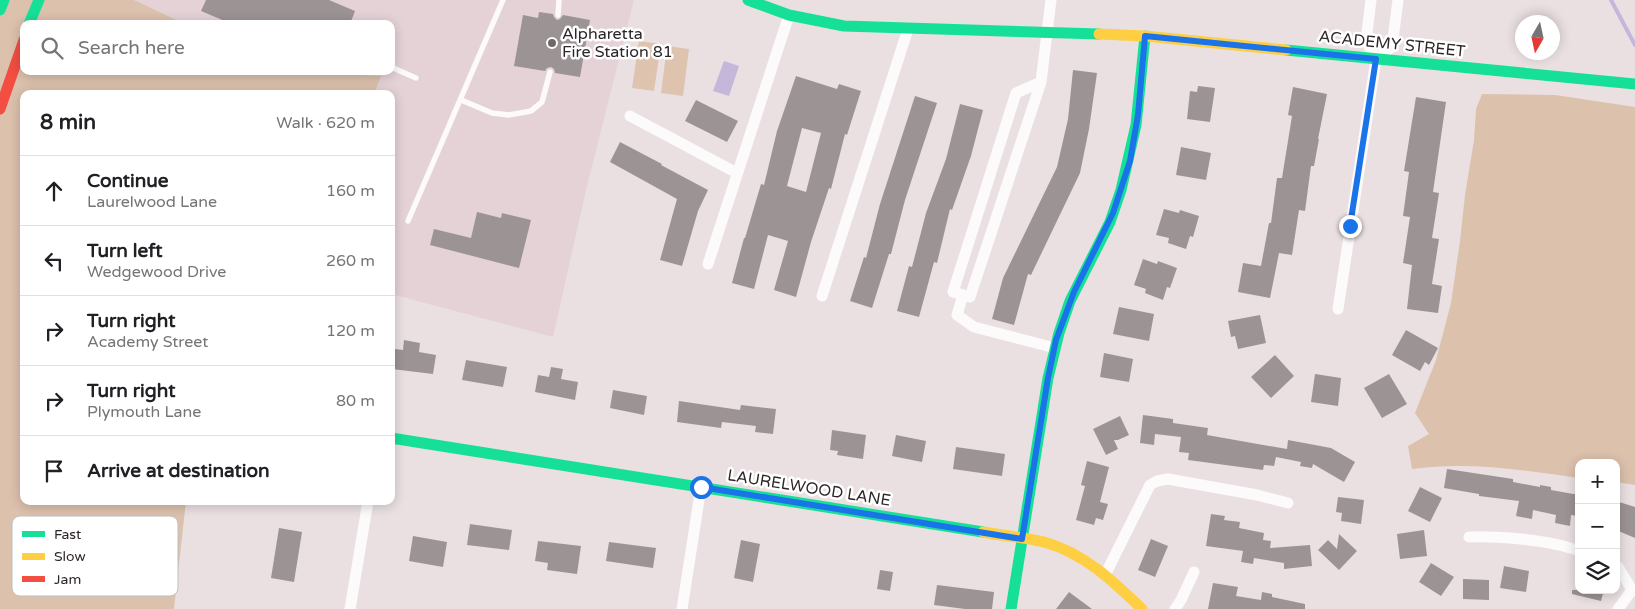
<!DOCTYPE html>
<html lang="en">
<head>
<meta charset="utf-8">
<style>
  :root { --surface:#fff; --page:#f6f6f6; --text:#202124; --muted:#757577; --line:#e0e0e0 }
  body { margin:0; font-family:"Varela Round",sans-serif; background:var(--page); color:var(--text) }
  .controls { position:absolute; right:15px; bottom:15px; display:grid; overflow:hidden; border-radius:10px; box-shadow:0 2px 12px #0003 }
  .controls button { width:45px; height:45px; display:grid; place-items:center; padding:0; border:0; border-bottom:1px solid var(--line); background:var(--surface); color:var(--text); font:25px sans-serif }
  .compass { position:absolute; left:1515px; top:15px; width:45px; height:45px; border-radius:50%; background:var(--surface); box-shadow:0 2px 12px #0003; rotate:189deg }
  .stop { position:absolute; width:15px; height:15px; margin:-11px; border:4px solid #1a73e8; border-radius:50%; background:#fff }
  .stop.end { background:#1a73e8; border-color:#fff; box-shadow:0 1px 5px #0008 }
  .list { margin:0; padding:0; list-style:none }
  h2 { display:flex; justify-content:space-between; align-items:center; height:65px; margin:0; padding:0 20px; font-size:21px }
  h2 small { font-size:16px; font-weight:400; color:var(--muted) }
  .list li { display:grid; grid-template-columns:32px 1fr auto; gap:15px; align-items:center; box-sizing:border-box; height:70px; padding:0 20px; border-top:1px solid var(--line) }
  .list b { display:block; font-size:19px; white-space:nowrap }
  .list p { margin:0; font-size:16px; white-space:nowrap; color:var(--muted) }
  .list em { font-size:16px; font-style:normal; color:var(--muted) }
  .icon { flex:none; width:28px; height:28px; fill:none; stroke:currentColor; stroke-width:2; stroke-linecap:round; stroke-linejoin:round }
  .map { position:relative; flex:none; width:1635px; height:609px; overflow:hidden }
  .search { position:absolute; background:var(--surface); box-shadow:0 2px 12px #0003; left:20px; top:20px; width:375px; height:55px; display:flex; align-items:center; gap:12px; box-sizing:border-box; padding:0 18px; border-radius:10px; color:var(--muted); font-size:19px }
  .panel { position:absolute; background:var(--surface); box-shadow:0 2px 12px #0003; left:20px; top:90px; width:375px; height:415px; border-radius:10px }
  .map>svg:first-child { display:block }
</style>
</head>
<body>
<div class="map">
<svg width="1635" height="609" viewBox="0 0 1635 609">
  <rect width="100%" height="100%" fill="#eae0e2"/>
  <!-- built -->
  <path fill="#e4d2d6" d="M134,0H634L586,190L553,337L391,294V94H374L380,76L294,71H391V24H185Z"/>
  <!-- green -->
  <path fill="#dec3af" d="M639,41L661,44L654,91L632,88Z
    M667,46L689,49L683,96L661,93Z"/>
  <!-- forest -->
  <path fill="#dcc1ad" d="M0,0H134L185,24H24V71H294L381,76L374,94H24V501H186L174,609H0Z
    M1482,94L1555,95L1635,107V485L1616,482V463H1579V478C1522,470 1469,461 1412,469L1408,446L1429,434L1415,413L1436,360L1451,303L1460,241L1465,195L1474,140L1476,109Z"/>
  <!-- water -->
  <path fill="#c4b7da" d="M724,61L739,66L729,96L713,91Z"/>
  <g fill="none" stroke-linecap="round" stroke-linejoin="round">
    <!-- stream -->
    <path stroke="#c4b7da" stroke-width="4" d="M1611,0L1635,45"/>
  </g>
  <!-- building -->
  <path fill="#9c9494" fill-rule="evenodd" d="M206,0H329L355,11L350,24H232L201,11Z
    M539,12L553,14L554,17L557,20L560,19L563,15L590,20L580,77L555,73L554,69L551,67L547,68L545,71L514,66L523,15L538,18Z
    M1073,70L1097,73L1089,129L1080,173L1031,275L1028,274L1014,325L992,319L1003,278L1057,167L1068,119Z
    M796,76L837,89L839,84L861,91L847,135L845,134L831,189L829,188L811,242L796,297L774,290L788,241L768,235L754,289L732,283L744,238H745L761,184L764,185L777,131ZM802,128L821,133L806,192L787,186Z
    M1198,86L1215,88L1210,122L1187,119L1190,91L1197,92Z
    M1293,87L1327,94L1318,139H1319L1314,166H1311L1305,211L1299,210L1292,255L1279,253L1270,298L1238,292L1243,263L1261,266L1269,223H1271L1277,178H1282L1292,116L1288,115Z
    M915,96L937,103L905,200L891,254H889L872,308L850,301L864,257L866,258L880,204Z
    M1416,97L1446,102L1433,192L1439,193L1432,238L1439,239L1432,284L1442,286L1438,313L1407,309L1412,265L1403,263L1410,217L1403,216L1409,172L1404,171Z
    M696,100L738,121L727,142L685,121Z
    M960,104L983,110L971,156L952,210L950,209L937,263L934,262L919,317L897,311L909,266L912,267L926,213L946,159Z
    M620,142L662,164L661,165L708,190L698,211L682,266L660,260L677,199L610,162Z
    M1181,147L1211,153L1206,180L1176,175Z
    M1164,209L1179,213L1180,210L1199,216L1193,237L1190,236L1186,249L1168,243L1169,238L1156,235Z
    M477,212L501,218L502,213L531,220L519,268L430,245L434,229L471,238Z
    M1143,259L1157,264L1158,261L1177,268L1170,288L1167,287L1163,300L1145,293L1146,289L1134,285Z
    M1119,307L1154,314L1149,341L1113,334Z
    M1260,315L1266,343L1238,349L1235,336L1231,337L1228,321Z
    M1406,330L1438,348L1429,365L1425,362L1420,371L1392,355Z
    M404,340L420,343L419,352L436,355L433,374L392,369L395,349L403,350Z
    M1104,353L1133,359L1129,382L1100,377Z
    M1275,355L1294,376L1271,398L1251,377Z
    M466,360L507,367L503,387L462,380Z
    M551,367L563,369L561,379L578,382L575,400L535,392L538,375L549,377Z
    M1315,374L1341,378L1338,406L1311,402Z
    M1389,374L1407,404L1382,418L1364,388Z
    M613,390L647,396L644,415L610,408Z
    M679,401L740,410L741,405L776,409L773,434L755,432L756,426L722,422L721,428L677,422Z
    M1143,415L1173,419V423L1208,428L1207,435L1252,443L1287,449L1288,440L1331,448L1355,462L1344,482L1313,464L1312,468L1300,466L1301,462L1276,457L1274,466L1264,465L1263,470L1188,460L1189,453L1179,452L1181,437L1155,434L1154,445L1140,443Z
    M1120,416L1129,435L1118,440H1114L1118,449L1106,455L1093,429Z
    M832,430L866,435L863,459L837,455L838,451L830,450Z
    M896,435L926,441L922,462L892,456Z
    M956,447L1005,454L1002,476L953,469Z
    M1087,461L1109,467L1100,502L1108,504L1103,520L1096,518L1094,525L1076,520L1085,486L1081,485Z
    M1447,469L1513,479V482L1540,487V485L1551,487V490L1579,495V516L1571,515L1570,526L1555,523L1556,515L1533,510L1532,519L1516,516L1519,501L1479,496V494L1444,488Z
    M1420,487L1442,498L1430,522L1408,511Z
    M1338,497L1364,500L1361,524L1341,521L1342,513L1336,512Z
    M1616,501L1635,507V538L1616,530Z
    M1211,514L1225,516L1224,520L1240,522L1239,528L1264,533L1263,540L1271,541L1270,548L1310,545L1312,566L1284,569V563L1254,558L1253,564L1241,562L1243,551L1206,546Z
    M470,524L512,530L509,550L467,545Z
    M279,528L302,532L294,582L271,578Z
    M1424,530L1427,556L1400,559L1397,534Z
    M1339,534L1357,551L1339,570L1318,550L1328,540L1337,549Z
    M413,536L447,542L443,567L409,561Z
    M1151,539L1168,546L1155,577L1138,570Z
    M741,540L760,544L753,582L734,578Z
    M538,541L581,546L577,574L547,570L548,563L535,561Z
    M609,542L656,548L653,568L606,561Z
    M1431,563L1454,577L1441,596L1419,582Z
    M1504,566L1529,571L1526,592L1500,588Z
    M880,570L893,572L890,591L877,589Z
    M1463,579L1489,580V600L1463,599Z
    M1213,583L1238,587L1236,596L1261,600L1262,592L1272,594V597L1305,604V609H1208Z
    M937,585L994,592L992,609H965L934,605Z
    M1572,590H1604L1601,601L1572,594Z
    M1069,592L1092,609H1056Z"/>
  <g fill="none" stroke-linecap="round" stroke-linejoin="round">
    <!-- lane -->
    <path stroke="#fcfafb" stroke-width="5.5" d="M558,15L559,0
      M391,67L416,78
      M461,100L492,113L509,115L531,111L542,102L550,72
      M408,221L503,0"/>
    <!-- street -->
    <path stroke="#fcfafb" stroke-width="11" d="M1371,0L1366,41L1376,59
      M1376,59L1392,47L1398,0
      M1041,82L1016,93L953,292L970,297L1041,82L1051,0
      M630,116L737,173
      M708,264L789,15
      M963,295L957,315L974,327L1055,348
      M822,296L908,29
      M1338,309L1376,59
      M1469,537C1500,536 1551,540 1579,551
      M1616,566L1618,567L1632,590L1635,591
      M1106,573L1150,485L1157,481L1168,479L1257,495L1288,503
      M350,609L368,501
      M682,609L701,487
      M1175,609L1181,600L1194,572
      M1618,609L1632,590"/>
    <!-- fast -->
    <path stroke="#16e098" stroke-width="11" d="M748,0L789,15L844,26L1099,34
      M0,10L4,0
      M29,24L39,0
      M1286,50L1635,84
      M391,438L983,532
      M1011,609L1048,378L1059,333L1070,301L1110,222L1121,190L1136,125L1145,36"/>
    <!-- slow -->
    <path stroke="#ffcf43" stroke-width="11" d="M1099,34L1145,36L1286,50
      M983,532C1003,536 1025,537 1044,542C1084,553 1113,581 1142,609"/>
    <!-- jam -->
    <path stroke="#f24e42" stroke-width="11" d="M0,109L24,40"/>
  </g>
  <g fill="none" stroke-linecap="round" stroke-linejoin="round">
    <!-- route -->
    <path stroke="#1a73e8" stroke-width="6" d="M701,487L1022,539L1048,378L1056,340L1074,292L1113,213L1130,161L1138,115L1145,36L1376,59L1350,226"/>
  </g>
  <!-- markers -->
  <circle fill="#6f6769" stroke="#fff" stroke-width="2" cx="552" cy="43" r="5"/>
  <g text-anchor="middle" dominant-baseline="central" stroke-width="5" stroke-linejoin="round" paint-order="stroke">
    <!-- poi labels -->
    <g font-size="16" fill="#2d2628" stroke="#fff" text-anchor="start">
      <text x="562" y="34">Alpharetta<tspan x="562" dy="18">Fire Station 81</tspan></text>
    </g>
    <!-- street labels -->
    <g font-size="16" fill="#2d2628" stroke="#fff">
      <text transform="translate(1392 44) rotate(6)">ACADEMY STREET</text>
      <text transform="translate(809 488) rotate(9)">LAURELWOOD LANE</text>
    </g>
  </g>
  <!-- legend -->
  <rect x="12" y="516" width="166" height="80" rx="8" fill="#fff" stroke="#c0bebe" stroke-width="1"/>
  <rect x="22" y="531" width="23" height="6" fill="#16e098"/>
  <rect x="22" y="553" width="23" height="7" fill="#ffcf43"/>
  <rect x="22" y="576" width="23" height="6" fill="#f24e42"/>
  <g font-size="14" fill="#2d2628">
    <text x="54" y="539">Fast</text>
    <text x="54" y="561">Slow</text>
    <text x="54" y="584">Jam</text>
  </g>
</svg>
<div class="controls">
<button>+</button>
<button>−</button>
<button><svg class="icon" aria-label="layers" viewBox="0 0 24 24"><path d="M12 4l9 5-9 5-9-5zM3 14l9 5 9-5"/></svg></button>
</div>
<svg class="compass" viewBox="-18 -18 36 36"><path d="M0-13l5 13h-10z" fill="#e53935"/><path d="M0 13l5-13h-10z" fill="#757577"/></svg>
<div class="stop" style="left:701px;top:487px"></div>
<div class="stop end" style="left:1350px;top:226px"></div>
<div class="search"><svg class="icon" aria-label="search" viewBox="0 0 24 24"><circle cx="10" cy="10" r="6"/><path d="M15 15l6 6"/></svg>Search here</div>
<section class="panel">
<h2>8 min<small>Walk · 620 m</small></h2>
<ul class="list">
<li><svg class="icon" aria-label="ahead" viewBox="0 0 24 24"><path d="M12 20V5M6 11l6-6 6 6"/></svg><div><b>Continue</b><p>Laurelwood Lane</p></div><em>160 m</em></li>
<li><svg class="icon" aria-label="left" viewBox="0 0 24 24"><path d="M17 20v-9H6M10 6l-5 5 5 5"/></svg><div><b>Turn left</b><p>Wedgewood Drive</p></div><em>260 m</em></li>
<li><svg class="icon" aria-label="right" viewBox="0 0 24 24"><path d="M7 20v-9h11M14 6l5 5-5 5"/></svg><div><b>Turn right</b><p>Academy Street</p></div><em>120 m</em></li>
<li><svg class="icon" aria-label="right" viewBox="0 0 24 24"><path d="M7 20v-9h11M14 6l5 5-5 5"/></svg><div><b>Turn right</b><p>Plymouth Lane</p></div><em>80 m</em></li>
<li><svg class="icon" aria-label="arrive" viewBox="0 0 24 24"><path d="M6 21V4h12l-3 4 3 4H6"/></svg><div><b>Arrive at destination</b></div></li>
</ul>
</section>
</div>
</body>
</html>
